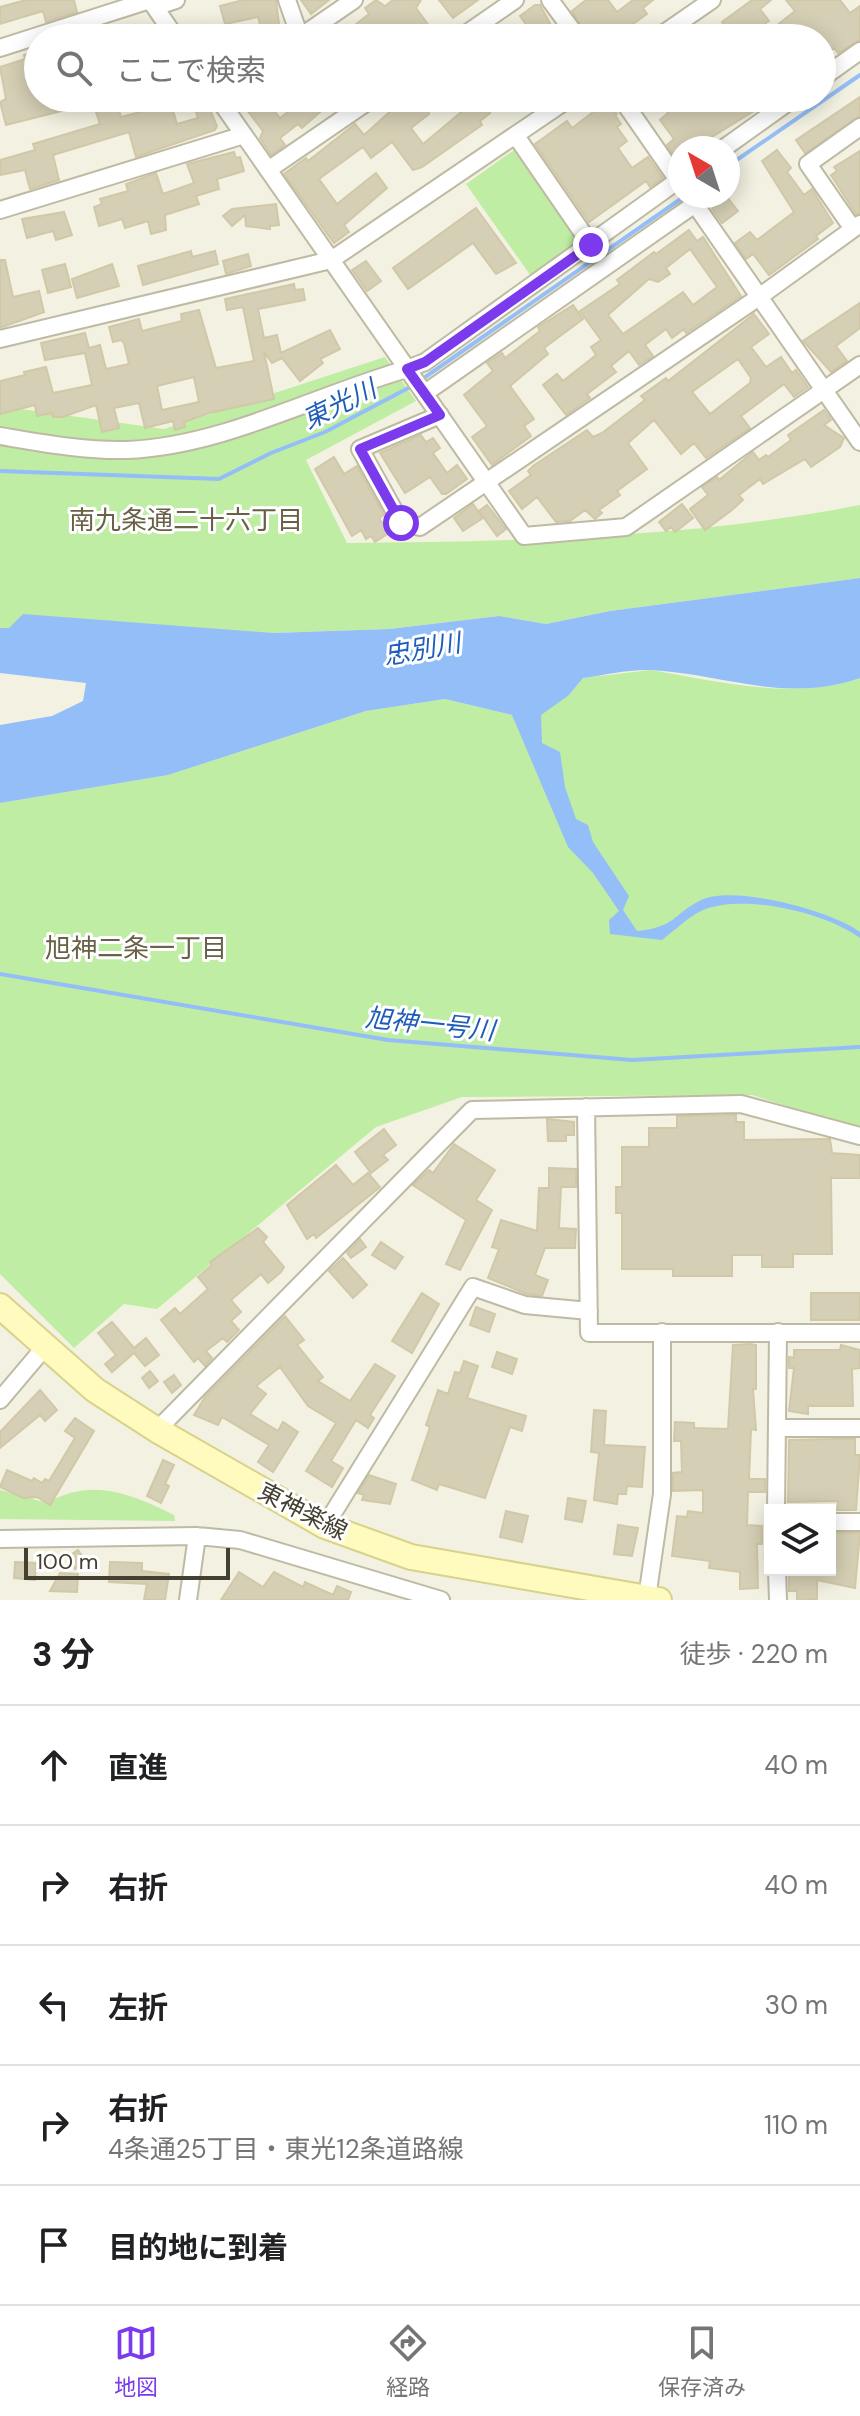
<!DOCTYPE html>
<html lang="ja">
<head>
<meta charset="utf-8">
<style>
  :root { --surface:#fff; --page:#f6f6f6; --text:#202124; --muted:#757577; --line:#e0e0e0; --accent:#7c3aed }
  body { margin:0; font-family:"DM Sans","Noto Sans JP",sans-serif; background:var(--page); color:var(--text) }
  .controls { position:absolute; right:24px; bottom:24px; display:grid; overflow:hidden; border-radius:0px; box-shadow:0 4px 20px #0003 }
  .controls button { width:72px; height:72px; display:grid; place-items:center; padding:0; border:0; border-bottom:2px solid var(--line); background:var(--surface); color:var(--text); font:40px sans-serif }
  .compass { position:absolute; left:668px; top:136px; width:72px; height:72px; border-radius:50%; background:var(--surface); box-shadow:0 4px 20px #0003; rotate:321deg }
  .scale { position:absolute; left:24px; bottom:20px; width:206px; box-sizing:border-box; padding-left:8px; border:4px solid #444031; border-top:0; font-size:22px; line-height:28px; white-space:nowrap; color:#444031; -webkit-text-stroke:6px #fff; paint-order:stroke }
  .stop { position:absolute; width:24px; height:24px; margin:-18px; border:6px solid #7c3aed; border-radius:50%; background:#fff }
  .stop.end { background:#7c3aed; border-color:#fff; box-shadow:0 2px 8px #0008 }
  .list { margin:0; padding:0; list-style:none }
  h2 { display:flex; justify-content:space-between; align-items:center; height:104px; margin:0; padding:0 32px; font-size:34px }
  h2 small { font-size:26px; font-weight:400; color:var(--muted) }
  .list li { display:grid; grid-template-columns:52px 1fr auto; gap:24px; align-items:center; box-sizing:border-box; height:120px; padding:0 32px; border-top:2px solid var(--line) }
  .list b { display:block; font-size:30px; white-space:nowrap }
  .list p { margin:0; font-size:26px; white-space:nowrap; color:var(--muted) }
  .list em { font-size:26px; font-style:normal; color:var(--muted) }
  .icon { flex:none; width:44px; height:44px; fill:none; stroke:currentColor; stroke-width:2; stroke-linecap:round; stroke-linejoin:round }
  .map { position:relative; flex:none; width:860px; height:1600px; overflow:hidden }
  .search { position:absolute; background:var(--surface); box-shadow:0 4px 20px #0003; left:24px; right:24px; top:24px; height:88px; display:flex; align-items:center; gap:20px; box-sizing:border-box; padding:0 28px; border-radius:44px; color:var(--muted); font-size:30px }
  .sheet { height:704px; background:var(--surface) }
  nav { display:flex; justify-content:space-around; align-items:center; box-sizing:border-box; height:112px; border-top:2px solid var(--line); background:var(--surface); font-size:22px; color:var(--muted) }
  nav a { display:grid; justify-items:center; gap:4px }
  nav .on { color:var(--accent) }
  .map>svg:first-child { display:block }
</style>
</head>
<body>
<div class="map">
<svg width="860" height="1600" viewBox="0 0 860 1600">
  <rect width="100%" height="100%" fill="#f3f1e1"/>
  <!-- green -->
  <path fill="#bfeda4" d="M514,150L581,245L533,279L466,184Z
    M385,357L416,401L306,460L347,543C519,541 691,538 860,505V578L610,611L546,624L499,616L389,629L273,633L0,628V406L164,429Z
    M650,670C717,681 793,701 860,678V1129L752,1095L462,1097L376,1127L157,1309L124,1304L74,1348L0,1274V803L168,775L366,711L445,699L512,715L569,695L583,678Z
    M0,1490L47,1503C92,1477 131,1494 174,1515L175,1521L0,1519Z"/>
  <!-- water -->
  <path fill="#94bef8" d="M860,578V678C784,704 725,674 651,670C629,669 605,675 583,678L569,695L541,715L542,743L560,752L565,787L576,819L588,825L593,842L629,896L623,910L637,931C676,927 672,915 701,900C733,884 833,911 860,932V938C826,913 744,893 703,910C689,916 674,931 662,940L610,934L609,920L619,911L593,873L568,847L512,715L445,699L366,711L168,775L0,803V725L52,716L83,701L86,683L0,673V628H9L23,614L273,633L389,629L499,616L546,624L610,611Z"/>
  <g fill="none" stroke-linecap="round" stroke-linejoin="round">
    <!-- stream -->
    <path stroke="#94bef8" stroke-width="4" d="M728,166L860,75
      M421,380L685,196
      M0,471L219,479L271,453L325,432L414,385
      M0,974L388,1040L632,1060L860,1047"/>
  </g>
  <!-- building -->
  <path fill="#d5cfb5" stroke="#d1c8a8" stroke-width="2" fill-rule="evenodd" d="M26,0H74L77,12L46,22L43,11L0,24V7Z
    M243,0H276L280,32L263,36L258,17L225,24L220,6Z
    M301,0H329L311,14Z
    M376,0L385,6L393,0H421L416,8L438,38H338L369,14L365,8Z
    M439,0H478L453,18Z
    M586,0H608L617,12L633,0H653L643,8L647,14L613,38H589L572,11Z
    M752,0H771L760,9L769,21L742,38H714L727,29L722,22Z
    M786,0H840L850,13L860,6V40L838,53L834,48L830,51L822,38H784L775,27L795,11Z
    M535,5H540L558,38H536L520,16Z
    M205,25L215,38H189Z
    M38,51V98H115L121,117L171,104L177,124L198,118L191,98H205L217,126L215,130L136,157L129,132L53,155L59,180L30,189L25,170L0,175V160L35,150L33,144L100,124L93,103L6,125L0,102L6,99L0,67L25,59L24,55Z
    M860,97V116L805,153L796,140Z
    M238,98H264L280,118L301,102L298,98H336L302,128L298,124L280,138L285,145L271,155L260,138L263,131Z
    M405,98H419L429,110V114L411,128L423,144L478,98L490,113L480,121L482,125L422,167L413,170L392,142L371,158L363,147L319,179L337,204L376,173L387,188L344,225L349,232L334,243L284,174L306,158L308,161L355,124L364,135Z
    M600,98H606L617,114L615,115L621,124L617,127L627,141L618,148L632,168L648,157L663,178L650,187L646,181L589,222L535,144L567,121L572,128L593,112L589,106Z
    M657,98H775L694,148H680V164L667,145L674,139L660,120L668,113Z
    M777,150L791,168L787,172L804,195L812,189L833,223L816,236L818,239L769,275L753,254L746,259L735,243L750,232L757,240L794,212L762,161Z
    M860,151V213L856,214L831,175L837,171L834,167Z
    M234,152L236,158L240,157L244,171L217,179L219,189L196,196L199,204L165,215L166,230L151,234L148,221L125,228L122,219L99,226L94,207L102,204L100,199L128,191L126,184L156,173L163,194L194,183L187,164Z
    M727,197L738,211L722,223L712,209Z
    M276,204L279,225L270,226V229L246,226L245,215L232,226L223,216L232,209Z
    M476,208L516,263L496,274L473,243L408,289L393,268Z
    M64,212L72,235L56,240L53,231L27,238L22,219Z
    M689,230L697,241L703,237L741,296L686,333L684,329L672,338L666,329L645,345L653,356L639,365L629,351L611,366L616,372L587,394L590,398L566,415L543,385L557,374L563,381L596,355L591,347L601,340L580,311L620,284L617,280L654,252L656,254ZM690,249L717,287L693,305L683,292L623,334L608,315L649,279L658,282L670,274L666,268Z
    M191,251L192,257L215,251L218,264L143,285L138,266Z
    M248,254L251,266L226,274L223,261Z
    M0,260H5L13,297L39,291L44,312L0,328Z
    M366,261L381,281L367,291L352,270Z
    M65,264L71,287L48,293L42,270Z
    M112,264L119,286L77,298L72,279Z
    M294,284L295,290L303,289L305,300L258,309L264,338L277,335L281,353L330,330L340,349L320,359L323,363L300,381L282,358L272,363L264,352L274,399L209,413L184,422L185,427L175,430L173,421L145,428L139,403L114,408L119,428L102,432L96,405L63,417H53L52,413L37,416L35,405L0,414V381L25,375L24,372L46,367L53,393L92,385L85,353L45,360L41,343L85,333L89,348L100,345L106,369L129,364L124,343L121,340L113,342L109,327L139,319L142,331L182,321L181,314L199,310L216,368L254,361L243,307L227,310L225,299ZM194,377L199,402L162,410L157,386Z
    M860,303V328L836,346L847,361L831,372L803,341Z
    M573,305L583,319L544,348L548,354L510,386L534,419L524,426L531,436L492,465L472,437L487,426L464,395L493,371L487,363L502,353L505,358L540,331L538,327Z
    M754,314L769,334L751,347L766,367L781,357L792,373L796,370L808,387L794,397L784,384L741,416L750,428L706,458L694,443L681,454L654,420L628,443L647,469L617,491L620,495L599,510L602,513L595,519L585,510L570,521L556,522L537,497L522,509L509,491L531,475L528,471L533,466L587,430L593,437L602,433L645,400L641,396L666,378L668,381ZM738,359L751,378L750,383L710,414L692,392Z
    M824,410L831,420L824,425L844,438L840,447L811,467L805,459L763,484L760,479L739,495L743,500L732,510L705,530L690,509L708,495L702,487L717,477L719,480L753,452L759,460L766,455L768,457L791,440L788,435Z
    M421,435L426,442L433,438L440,448L433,453L447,473L457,465L467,479L446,494H442L430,477L405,493L380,453Z
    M334,457L344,474L357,466L384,515L379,518L389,533L375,542L371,536L366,539L361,530L352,536L315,469Z
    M473,504L483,518L463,531L454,518Z
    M682,504L693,518L675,532L671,527L666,531L659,522Z
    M487,505L506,529L497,536L479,511Z
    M736,1115V1122H744V1140L830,1139L832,1153L860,1155V1178H831L832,1254H793V1267H762V1255H732V1276H673V1269H622V1213H616V1187H622V1147H649V1128H677V1116Z
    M547,1119L574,1122V1135H566V1141H548Z
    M384,1129L396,1145L383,1155L388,1160L371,1173L355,1152Z
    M454,1144L495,1170L476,1200L492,1210L460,1270L446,1264L466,1220L413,1185L429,1170L433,1173Z
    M336,1165L353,1185L368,1173L380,1187L316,1238L314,1234L307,1239L287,1205Z
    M549,1168L576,1169V1187H561L559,1228L576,1229L575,1248H545L535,1275L548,1280L542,1296L527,1294L488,1278L499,1249L492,1247L501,1220L537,1231L539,1188H549Z
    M258,1228L267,1237L263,1242L284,1267L281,1272L268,1283L261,1274L231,1300L241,1312L231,1321L239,1330L227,1342L223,1338L206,1351L212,1358L205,1366L198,1358L194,1362L161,1320L175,1308L180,1314L208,1289L198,1277L212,1265L210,1262Z
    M360,1239L366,1247L351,1258L347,1253Z
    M381,1242L403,1257L395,1269L372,1255Z
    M343,1258L367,1285L353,1298L329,1271Z
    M422,1293L439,1304L412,1353L392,1341Z
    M811,1293H860V1320H811Z
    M476,1307L495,1314L489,1332L470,1325Z
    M285,1316L304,1340L297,1345L323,1377L318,1381L350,1401L375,1364L395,1376L370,1415L374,1418L368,1428L356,1420L331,1461L343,1468L332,1487L306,1471L336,1423L308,1406L280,1367L256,1386L266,1394L250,1414L278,1431L283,1422L298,1432L273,1472L258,1462L269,1445L222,1417L218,1425L194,1415L205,1397Z
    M112,1322L134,1348L146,1338L159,1355L145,1366L134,1353L112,1372L105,1364L116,1355L98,1333Z
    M750,1344L756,1345V1389H753L756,1430L751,1429L749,1479H765V1492H748L747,1525L762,1526V1544H757L758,1588L740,1589V1572L709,1568L710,1561L672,1556L677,1516L687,1517L688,1511L703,1513V1490L673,1491V1473L682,1472L681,1441H674L675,1422L694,1423V1428L728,1429L733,1345Z
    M841,1345L860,1350V1368L852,1369L853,1406H808V1414L789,1411L794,1368H789V1357L794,1358V1350H840Z
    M497,1352L517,1359L512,1374L492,1367Z
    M464,1361L478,1366L467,1398L526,1416L522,1431L510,1427L485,1498L439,1484L437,1490L412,1480L430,1427L426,1425L438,1390L448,1394L455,1372L460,1373Z
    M150,1371L158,1381L149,1388L142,1378Z
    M174,1375L181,1385L172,1393L164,1382Z
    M40,1390L57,1410L45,1421L40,1415L0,1448V1432Z
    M594,1410L606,1411L604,1445L645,1447L642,1487L627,1486L626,1494H618L617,1504L594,1500L599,1453L591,1452Z
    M75,1418L94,1431L50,1505L37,1497L23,1498L0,1487L7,1470L32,1481L34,1478L42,1483L45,1479L49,1481L75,1438L65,1431Z
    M837,1439H855V1455H860L856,1510H837L838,1501L788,1502L789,1440Z
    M163,1460L174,1465L165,1484L169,1486L161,1503L147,1496Z
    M369,1475L396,1484L390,1504L362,1500L364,1495L358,1493Z
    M568,1498L586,1501L582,1522L565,1519Z
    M506,1511L528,1516L522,1542L500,1537Z
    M618,1525L638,1528L632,1556L614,1554Z
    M833,1533H860L855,1588L817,1580V1599L797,1600V1591H789V1570H830V1537Z
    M78,1550L86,1562L75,1569L68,1557Z
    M15,1562L36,1563L35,1580L14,1578Z
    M110,1562L142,1563V1571L169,1574L165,1600H144L147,1584L109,1582Z
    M239,1572L263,1587L274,1572L303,1587L305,1582L333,1595L337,1586L351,1592L348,1600H221Z
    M60,1573L78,1574L77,1592L50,1591Z"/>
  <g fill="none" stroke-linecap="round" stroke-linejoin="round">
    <defs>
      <path id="street" d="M150,0L176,38
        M287,0L300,37L354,0
        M550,0L578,38
        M155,7L176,0
        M460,38L515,0
        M657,38L712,0
        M0,48L150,0
        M822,78L860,51
        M218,98L524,536L626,527L860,365
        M621,98L680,183
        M516,136L591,245
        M724,148L794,98
        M268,170L373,98
        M690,197L860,442
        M0,210L244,135
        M853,229L808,164L860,127
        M0,339L331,260L570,98
        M425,393L695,204
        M440,415L360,449L401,523L420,527L759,297L860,224
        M0,436C42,443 84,451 127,450C224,446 315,395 407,369L425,362L680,179
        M586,1107L589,1333H860
        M0,1400L44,1348
        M778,1428H860
        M157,1430L472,1110L741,1104L860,1136
        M776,1510L778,1332
        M830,1522H860
        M325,1526L473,1287L525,1305L589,1311
        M0,1539L197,1536L240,1540L441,1600
        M777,1570L778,1600
        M647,1598L662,1494V1332
        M188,1600L197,1536"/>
      <path id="secondary" d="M0,1306L95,1390L157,1430L325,1526L411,1557L659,1600"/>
    </defs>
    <!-- street casing -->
    <use href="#street" stroke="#bebaa3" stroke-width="20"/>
    <!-- secondary casing -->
    <use href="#secondary" stroke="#d8d28a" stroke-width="28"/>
    <!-- street -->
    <use href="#street" stroke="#fff" stroke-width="16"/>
    <!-- secondary -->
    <use href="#secondary" stroke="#fffbbf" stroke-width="24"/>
  </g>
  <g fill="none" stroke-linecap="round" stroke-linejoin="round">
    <!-- route -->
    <path stroke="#7c3aed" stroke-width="10" d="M401,523L360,449L440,415L407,369L425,362L591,245"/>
  </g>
  <g text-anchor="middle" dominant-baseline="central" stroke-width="6" stroke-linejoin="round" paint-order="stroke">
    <!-- street labels -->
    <g font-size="24" fill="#444031" stroke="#fff">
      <text transform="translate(303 1511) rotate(27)">東神楽線</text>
    </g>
    <!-- water labels -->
    <g font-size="26" font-style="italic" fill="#1f5dbb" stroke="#fff">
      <text transform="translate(339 404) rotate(-26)">東光川</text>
      <text transform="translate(422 649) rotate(-10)">忠別川</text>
      <text transform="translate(430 1024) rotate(6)">旭神一号川</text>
    </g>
    <!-- neighbourhood labels -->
    <g font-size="26" fill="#686147" stroke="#fff">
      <text x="186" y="520">南九条通二十六丁目</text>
      <text x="136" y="948">旭神二条一丁目</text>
    </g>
  </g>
</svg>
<div class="controls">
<button><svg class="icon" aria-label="layers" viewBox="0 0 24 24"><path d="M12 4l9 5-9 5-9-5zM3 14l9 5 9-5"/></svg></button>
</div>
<svg class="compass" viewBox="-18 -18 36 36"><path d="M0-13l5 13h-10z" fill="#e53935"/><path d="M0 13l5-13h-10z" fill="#757577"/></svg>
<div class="scale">100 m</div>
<div class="stop" style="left:401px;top:523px"></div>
<div class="stop end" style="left:591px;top:245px"></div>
<div class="search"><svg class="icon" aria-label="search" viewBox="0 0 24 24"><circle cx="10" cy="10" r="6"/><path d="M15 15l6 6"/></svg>ここで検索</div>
</div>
<section class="sheet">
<h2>3 分<small>徒歩 · 220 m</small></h2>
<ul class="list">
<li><svg class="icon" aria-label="ahead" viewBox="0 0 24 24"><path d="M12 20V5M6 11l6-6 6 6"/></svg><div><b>直進</b></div><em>40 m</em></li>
<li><svg class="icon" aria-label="right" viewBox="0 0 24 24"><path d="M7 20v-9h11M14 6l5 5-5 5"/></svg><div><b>右折</b></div><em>40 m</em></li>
<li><svg class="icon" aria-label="left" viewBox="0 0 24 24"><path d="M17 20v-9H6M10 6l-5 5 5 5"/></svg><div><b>左折</b></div><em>30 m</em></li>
<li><svg class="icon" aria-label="right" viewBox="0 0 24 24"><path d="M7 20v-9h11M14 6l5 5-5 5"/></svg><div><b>右折</b><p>4条通25丁目・東光12条道路線</p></div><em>110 m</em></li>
<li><svg class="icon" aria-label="arrive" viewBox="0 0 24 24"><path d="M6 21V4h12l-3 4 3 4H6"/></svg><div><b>目的地に到着</b></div></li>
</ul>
</section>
<nav>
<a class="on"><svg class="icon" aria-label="map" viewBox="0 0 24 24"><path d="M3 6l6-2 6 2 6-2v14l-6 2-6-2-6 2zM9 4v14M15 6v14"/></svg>地図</a>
<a><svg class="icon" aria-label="directions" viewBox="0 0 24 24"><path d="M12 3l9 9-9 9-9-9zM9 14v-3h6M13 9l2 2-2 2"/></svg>経路</a>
<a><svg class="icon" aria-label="saved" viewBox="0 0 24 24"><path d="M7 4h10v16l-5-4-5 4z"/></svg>保存済み</a>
</nav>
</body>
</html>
